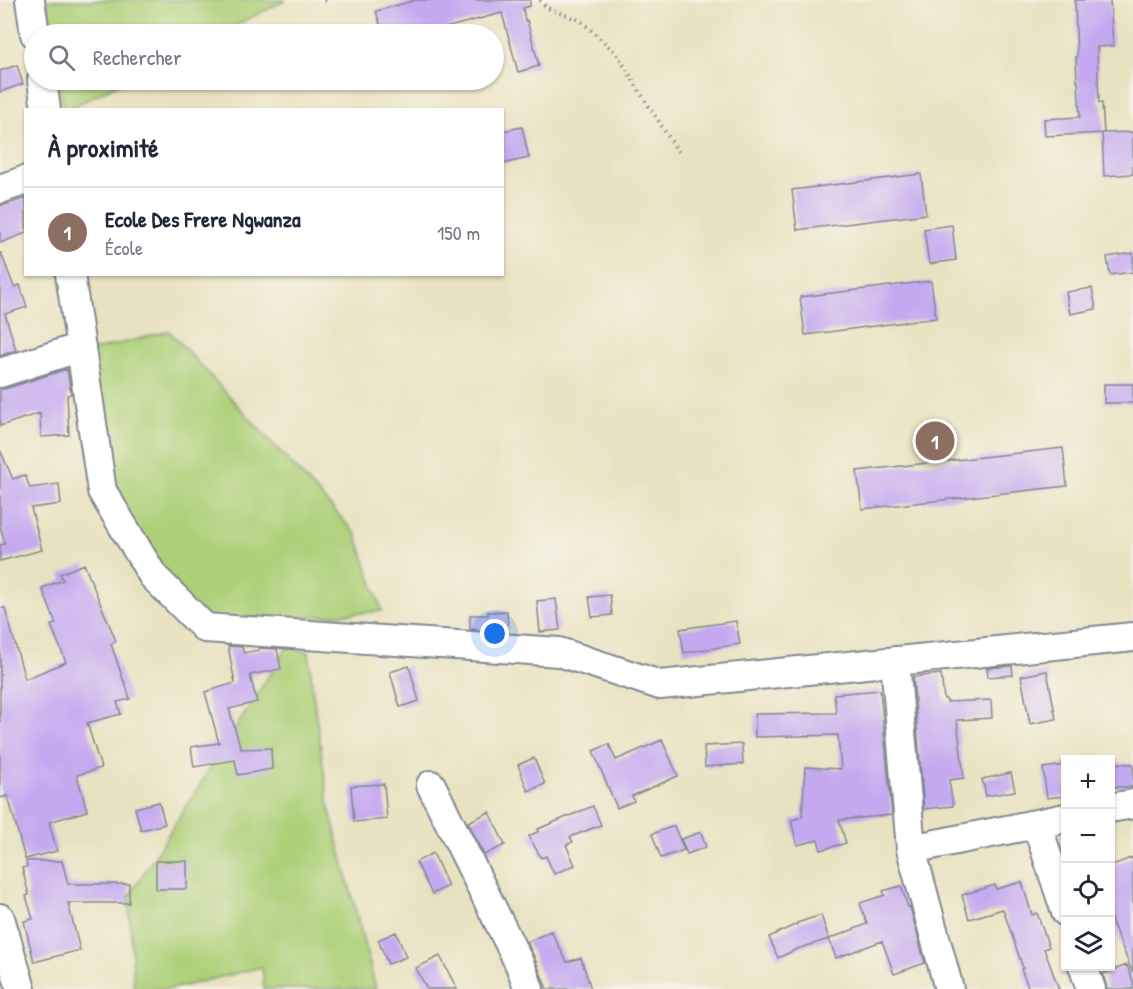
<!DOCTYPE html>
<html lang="fr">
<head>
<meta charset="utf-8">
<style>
  :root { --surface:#fff; --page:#f2f2f3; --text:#1f2937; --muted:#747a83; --line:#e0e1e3; --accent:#b5179e }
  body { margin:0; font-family:"Patrick Hand",sans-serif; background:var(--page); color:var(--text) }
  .controls { position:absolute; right:18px; bottom:18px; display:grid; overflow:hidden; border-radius:0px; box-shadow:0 2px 4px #0004 }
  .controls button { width:54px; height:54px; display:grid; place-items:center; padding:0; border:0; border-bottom:2px solid var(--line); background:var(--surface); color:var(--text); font:30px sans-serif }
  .you { position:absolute; left:495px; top:634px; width:21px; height:21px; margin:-15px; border:4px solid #fff; border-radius:50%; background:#1a73e8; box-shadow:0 0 0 9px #1a73e833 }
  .badge { display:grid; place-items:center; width:39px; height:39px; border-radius:50%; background:var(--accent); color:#fff; font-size:20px; font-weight:700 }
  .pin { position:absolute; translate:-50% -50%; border:3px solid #fff; box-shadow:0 2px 6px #0006 }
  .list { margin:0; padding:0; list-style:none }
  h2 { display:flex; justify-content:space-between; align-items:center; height:78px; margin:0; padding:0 24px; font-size:26px }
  h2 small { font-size:20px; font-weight:400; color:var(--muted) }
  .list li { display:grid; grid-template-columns:39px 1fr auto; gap:18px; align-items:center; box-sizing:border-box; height:90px; padding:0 24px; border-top:2px solid var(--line) }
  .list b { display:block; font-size:22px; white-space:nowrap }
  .list p { margin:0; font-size:20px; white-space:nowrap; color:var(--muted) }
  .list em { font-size:20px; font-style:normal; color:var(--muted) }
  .icon { flex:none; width:33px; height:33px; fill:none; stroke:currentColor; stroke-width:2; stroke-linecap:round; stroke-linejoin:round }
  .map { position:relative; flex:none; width:1133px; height:989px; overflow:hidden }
  .search { position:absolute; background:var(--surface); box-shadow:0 2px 4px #0004; left:24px; top:24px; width:480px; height:66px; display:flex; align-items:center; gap:15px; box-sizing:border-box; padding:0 21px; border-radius:33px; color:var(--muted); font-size:22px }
  .panel { position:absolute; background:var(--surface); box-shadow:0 2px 4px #0004; left:24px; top:108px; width:480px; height:168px; border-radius:0px }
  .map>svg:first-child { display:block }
</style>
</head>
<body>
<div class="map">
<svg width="1133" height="989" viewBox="0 0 1133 989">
  <rect width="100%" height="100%" fill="#f7f3e8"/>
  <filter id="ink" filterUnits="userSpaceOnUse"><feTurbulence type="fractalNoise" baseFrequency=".0167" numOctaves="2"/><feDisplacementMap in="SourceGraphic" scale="12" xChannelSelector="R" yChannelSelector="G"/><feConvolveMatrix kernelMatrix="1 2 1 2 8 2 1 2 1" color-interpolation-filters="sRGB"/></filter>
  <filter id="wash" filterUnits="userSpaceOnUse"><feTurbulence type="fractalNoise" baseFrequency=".008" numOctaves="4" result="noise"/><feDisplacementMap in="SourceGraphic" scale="24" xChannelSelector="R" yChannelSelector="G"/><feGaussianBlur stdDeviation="1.35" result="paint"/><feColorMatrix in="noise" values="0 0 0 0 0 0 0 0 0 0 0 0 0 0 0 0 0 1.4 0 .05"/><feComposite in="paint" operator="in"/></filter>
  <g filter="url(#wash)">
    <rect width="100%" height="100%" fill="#e9e2c1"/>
    <!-- green -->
    <path fill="#add078" stroke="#64806b" stroke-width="1.5" d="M47,0H286L218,34H52Z
      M58,80H127L66,110L63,109Z
      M169,331L356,534L382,611L206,626L109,493L91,351Z
      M287,647L309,652L313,694L329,807L376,989H264L262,967L171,989H134L129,903L130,895Z"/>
    <g id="blocks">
      <!-- building -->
      <path fill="#c5a9f0" d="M416,0H530V6L523,8L525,21L527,20L539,66L518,72L502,13L422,34H383L376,11Z
        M1075,0H1110L1113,46L1097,47L1099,103H1102L1104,133L1045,136L1044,119L1080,117L1078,82H1077L1076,57H1077Z
        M17,65L23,84L0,92V71Z
        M522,127L529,158L502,164V131Z
        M1133,132V174L1104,176L1102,133Z
        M921,174L926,214L797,230L792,190Z
        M26,198V233L0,243V205H5Z
        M952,225L956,260L929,264L924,229Z
        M0,253H1L14,287L20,285L27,307L5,314L16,350L0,356Z
        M1133,253V272L1110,275L1107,257Z
        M931,281L936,318L805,335L800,297Z
        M1092,288L1096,309L1070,314L1066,292Z
        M67,369L71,394L67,395L69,435L41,437L40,413L0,426V389H5Z
        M1104,384H1133V403H1104Z
        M1063,448L1067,486L862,509L857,471Z
        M0,450L13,479L25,475L30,488L59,484L61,504L31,508L42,550L0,561V545L5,544L0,526Z
        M84,564L116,641L111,644L124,682H125L130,699L117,702L121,714L87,723L101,768L77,775L87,811L49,822L57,851L25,859L8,796L0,798V608H5L25,679L66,662L51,625L56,624L42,588L63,580L60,574Z
        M610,595L612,615L592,617L589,597Z
        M556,599L560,630L540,632L537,601Z
        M507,611L508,632L470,629V615H488V612Z
        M736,621L740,644L684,653L680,629Z
        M228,646L242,647L244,653L259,650V648L277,649L281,669L250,675L257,702L229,709L241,749L271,748L272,769L238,775L235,760L194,767L191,747L219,743L205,692L235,683Z
        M409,666L419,701L400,707L390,672Z
        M1012,666L1013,675L988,677L987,668Z
        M1047,671L1056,719L1030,724L1021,676Z
        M941,674L944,699H946L947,702L991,700L992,718L957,720L964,778L949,780L953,806L924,809L913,677Z
        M880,690L892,815L839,820L846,843L821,850L818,840L797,845L791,820L802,817L805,767L841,769L838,735L755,737V714L836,713L834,694Z
        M662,740L678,776L632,796L634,801L617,808L593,751L609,744L616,760Z
        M742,744L743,764L705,767L704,746Z
        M534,758L545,784L528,791L518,765Z
        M1110,763L1133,764V787H1110Z
        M1065,765V796L1047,798L1043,768Z
        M1011,773L1015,791L986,796L982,779Z
        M384,784L387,819L354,822L351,786Z
        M159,802L165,824L141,830L135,808Z
        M593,806L601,825L570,837L573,842L566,845L575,865L554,874L546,856L541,858L529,836L539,831L538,829Z
        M489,812L505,845L484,855L468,822Z
        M674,826L684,850L661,858L652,834Z
        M701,832L706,847L687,854L681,839Z
        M433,853L448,886L432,894L416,862Z
        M1133,857V971H1132L1110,917V866Z
        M26,861H62L68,884H129V903H68L80,950L34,962L24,921L33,919L26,896L29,895L22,868L27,867Z
        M156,861H187V889H156Z
        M1022,882L1032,915L1037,913L1049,947L1044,949L1059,989H1029L1021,969L1023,968L1003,909L969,919L962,895L995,885L996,889Z
        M901,886L908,907H910L925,963L894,974L882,941L836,958L829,939L867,924L860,903L885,895L883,891Z
        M821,915L829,939L797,949L778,958L769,937L797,924V923Z
        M551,931L567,962L581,958L591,989H547L535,959L527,942Z
        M396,932L406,957L388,964L378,940Z
        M440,956L457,989H427L416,968Z
        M1127,965L1133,981V989H1107L1103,974Z"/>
    </g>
  </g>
  <g filter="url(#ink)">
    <use href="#blocks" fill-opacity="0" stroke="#828890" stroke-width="1.5"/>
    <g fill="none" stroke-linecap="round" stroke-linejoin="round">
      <defs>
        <path id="minor" d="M30,0L35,34
          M42,80L46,110
          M0,189L26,180
          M70,274L102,491L153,576L205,628L559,652L660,685L1133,637
          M0,373L81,347
          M895,661L911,849L949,989
          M431,785L520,965L529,989
          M1110,808L1133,804
          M1037,825L1066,912
          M911,849L1066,818
          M0,918L21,989
          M1083,966L1091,989"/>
      </defs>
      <!-- minor casing -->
      <use href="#minor" stroke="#828890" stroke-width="32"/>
      <!-- path -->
      <path stroke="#828890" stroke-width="4" stroke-dasharray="1.5 4.5" stroke-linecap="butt" d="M325,0L328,2
        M540,0L547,8L581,21L617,54L643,97L679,153"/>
      <!-- minor -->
      <use href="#minor" stroke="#fff" stroke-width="28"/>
    </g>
  </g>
</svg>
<div class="controls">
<button>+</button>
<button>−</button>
<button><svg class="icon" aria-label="locate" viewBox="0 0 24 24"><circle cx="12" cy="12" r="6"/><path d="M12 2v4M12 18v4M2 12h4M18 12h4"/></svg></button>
<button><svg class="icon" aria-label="layers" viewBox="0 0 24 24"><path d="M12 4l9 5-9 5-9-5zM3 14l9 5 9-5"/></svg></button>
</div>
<div class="you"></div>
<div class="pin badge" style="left:935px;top:441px;background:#8d6e63">1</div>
<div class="search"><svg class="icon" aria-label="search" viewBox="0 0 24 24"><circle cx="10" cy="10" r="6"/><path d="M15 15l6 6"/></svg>Rechercher</div>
<section class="panel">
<h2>À proximité<small></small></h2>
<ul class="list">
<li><span class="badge" style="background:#8d6e63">1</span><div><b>Ecole Des Frere Ngwanza</b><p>École</p></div><em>150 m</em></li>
</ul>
</section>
</div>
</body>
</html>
